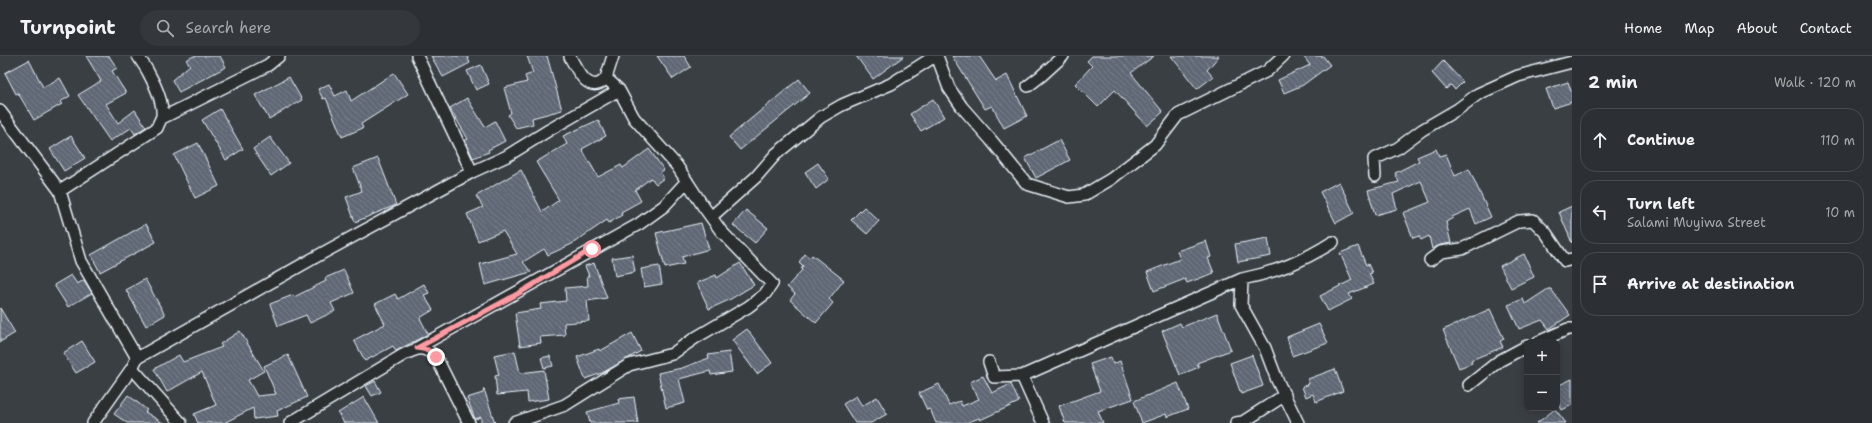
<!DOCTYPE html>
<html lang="en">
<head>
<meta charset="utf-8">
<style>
  :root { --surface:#2c2f33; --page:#34373b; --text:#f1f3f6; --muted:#a6a9ac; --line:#484a4e }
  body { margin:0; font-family:"Shantell Sans",sans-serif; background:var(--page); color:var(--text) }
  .controls { position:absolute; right:12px; bottom:12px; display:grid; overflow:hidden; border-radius:8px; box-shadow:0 2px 10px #0003 }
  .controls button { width:36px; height:36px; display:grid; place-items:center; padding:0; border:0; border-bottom:1px solid var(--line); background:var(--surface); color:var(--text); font:20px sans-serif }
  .stop { position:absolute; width:12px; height:12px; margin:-9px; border:3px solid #ff9aa2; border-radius:50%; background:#fff }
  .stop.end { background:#ff9aa2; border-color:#fff; box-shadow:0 1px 4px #0008 }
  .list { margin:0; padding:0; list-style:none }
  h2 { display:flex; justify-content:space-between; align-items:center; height:52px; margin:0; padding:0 16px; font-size:17px }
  h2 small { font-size:13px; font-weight:400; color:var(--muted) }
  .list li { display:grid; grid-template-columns:26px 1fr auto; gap:12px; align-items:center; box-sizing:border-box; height:64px; margin:0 8px 8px; padding:0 8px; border:1px solid var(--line); border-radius:16px }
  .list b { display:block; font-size:15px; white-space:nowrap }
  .list p { margin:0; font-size:13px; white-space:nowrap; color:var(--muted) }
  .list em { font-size:13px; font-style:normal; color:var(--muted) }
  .icon { flex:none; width:22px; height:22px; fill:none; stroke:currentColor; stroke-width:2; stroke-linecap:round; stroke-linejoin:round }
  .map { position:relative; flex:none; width:1572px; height:367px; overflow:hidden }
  header { display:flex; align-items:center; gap:24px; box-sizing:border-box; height:56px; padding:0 20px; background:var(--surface); border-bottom:1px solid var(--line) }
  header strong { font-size:19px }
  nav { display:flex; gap:22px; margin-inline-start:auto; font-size:14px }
  .search { width:280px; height:36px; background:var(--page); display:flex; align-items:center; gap:10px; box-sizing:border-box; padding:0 14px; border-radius:22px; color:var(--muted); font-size:15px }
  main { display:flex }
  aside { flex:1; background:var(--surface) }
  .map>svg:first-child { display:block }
</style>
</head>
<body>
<header>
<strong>Turnpoint</strong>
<div class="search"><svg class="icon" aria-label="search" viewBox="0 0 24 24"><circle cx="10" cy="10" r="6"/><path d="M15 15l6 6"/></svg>Search here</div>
<nav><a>Home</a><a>Map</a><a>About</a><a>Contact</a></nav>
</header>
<main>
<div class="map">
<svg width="1572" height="367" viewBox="0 0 1572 367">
  <defs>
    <pattern id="building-back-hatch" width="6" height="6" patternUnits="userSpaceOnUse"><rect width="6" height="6" fill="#606876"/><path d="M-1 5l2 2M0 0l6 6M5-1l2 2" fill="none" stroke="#777e8a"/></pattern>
  </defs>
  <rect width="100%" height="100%" fill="#3a3f44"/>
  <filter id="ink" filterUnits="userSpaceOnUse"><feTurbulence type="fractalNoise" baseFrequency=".025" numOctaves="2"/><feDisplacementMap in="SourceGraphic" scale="8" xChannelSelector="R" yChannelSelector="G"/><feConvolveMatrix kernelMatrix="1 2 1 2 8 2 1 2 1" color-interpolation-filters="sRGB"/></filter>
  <g filter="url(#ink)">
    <!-- building -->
    <path fill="url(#building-back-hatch)" stroke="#e8f1f8" d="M86,0H109L117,12L112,15L126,37L106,48L118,67L135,54L146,71L135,78L131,72L110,85L78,39L101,25Z
      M194,0H220L226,11L179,36L172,24L190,9L186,4Z
      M431,0H467L470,7L443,21Z
      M527,0H547L562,54L532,62L533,68L516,72L508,59L511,57L504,32L527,26L525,20L533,17Z
      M657,0H684L691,11L673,23Z
      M856,0H904L873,23Z
      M952,0H979L996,25L1007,19L1027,60L1004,72L992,50L985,53Z
      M1092,0H1154L1131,17L1163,56L1147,70L1115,34L1098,51L1075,28L1092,10L1087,5Z
      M1171,0H1219L1207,14L1213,21L1197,33Z
      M1303,0H1323L1330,9L1303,29L1284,37L1278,24L1310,9Z
      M29,4L43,31L60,22L70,40L60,46L62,48L34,64L18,37L16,38L5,17Z
      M1443,5L1463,26L1455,34L1451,29L1446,33L1432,17Z
      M481,9L489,28L476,34L467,15Z
      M394,17L408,38L361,68L363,72L342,81L326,42L323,43L318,33L329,28L335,40L347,34L351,45Z
      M289,21L302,44L269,63L255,39Z
      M799,23L810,37L740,94L729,81Z
      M1568,26L1572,38V46L1553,52L1546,33Z
      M467,42L485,71L495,65L505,85L488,94L489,96L473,102L465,84L468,83L450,52Z
      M933,43L944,61L921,75L910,58Z
      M220,53L243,93L226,104L202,64Z
      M598,64L606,80L582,93L598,121L621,109L623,112L649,93L664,114L660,116L664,122L656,128L651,122L635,134L641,145L621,156L622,159L609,167L607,164L572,188L548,199L544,193L523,206L531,216L485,229L480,208L517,198L503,175L478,185L467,158L483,151L476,140L521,114L542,156L559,144L536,106L567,88L563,80Z
      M71,80L85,102L64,115L50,93Z
      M270,81L289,107L271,120L253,93Z
      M1059,84L1070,104L1036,122L1025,102Z
      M198,87L219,130L195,142L174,99Z
      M1436,93L1439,100L1446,98L1455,120L1469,113L1491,161L1476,168L1470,153L1452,161L1453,162L1446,166L1451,187L1440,189L1432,193L1429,180L1421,184L1419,180L1413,182L1403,157L1430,146L1421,125L1393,138L1397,153L1375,159L1368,134L1399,126L1395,117L1419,105L1417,101Z
      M378,102L396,149L355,166L346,141L362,135L353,112Z
      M818,107L829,123L816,133L805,116Z
      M1339,126L1354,157L1336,167L1320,136Z
      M1572,150V187L1559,156Z
      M864,151L879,165L867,178L851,164Z
      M746,154L768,172L755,187L733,169Z
      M701,167L709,193L682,201L684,208L665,212L656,177Z
      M146,168L156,186L100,216L91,199Z
      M1268,182L1271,200L1238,206L1235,188Z
      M1206,185L1211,201L1208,202L1214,217L1187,227L1185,223L1154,235L1147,216L1180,203L1177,195Z
      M1358,190L1366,209L1368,208L1372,217L1369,218L1374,228L1349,238L1352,243L1328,255L1320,240L1352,224L1340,197Z
      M805,198L810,202L812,199L844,224L829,243L833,247L816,267L790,244L795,238L787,231L802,214L801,213L803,210L799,206Z
      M1524,198L1534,221L1511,232L1500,210Z
      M632,199L635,216L615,220L612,202Z
      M594,207L607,242L587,245L589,265L564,267L565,279L540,281L541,287L520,290L515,257L541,253L540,248L566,245L565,232L588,230L587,220H589L585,210Z
      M740,207L754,229L729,244L709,253L697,227L716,219L717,222Z
      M659,210L662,228L644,231L641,213Z
      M344,214L354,237L331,247L335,255L310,267L306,259L278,270L270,248L293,239L294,241L326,225L325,222Z
      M71,219L77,228L84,224L92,237L68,251L54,229Z
      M145,223L165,259L146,270L126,234Z
      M424,228L429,237L424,239L433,254L420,262L428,278L396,295L393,290L365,305L354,284L385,268L375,248L395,238L398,243Z
      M1548,233H1551L1570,259L1549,273L1542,264L1519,273L1508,249L1523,243L1525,248Z
      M0,252L15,277L0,286Z
      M1490,253L1504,283L1500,285L1503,291L1471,304L1472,307L1459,312L1443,274Z
      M1217,257L1231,294L1197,307L1199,311L1180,319L1162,275L1180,267L1182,271Z
      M1319,268L1328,287L1292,300L1287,281Z
      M747,273L772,307L757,318L732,284Z
      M240,275L264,315L248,324L257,340L276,338L264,310L288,299L307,341L277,355L278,360L254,363L253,352L224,367H198L194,358L216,349L202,316L167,336L154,313L179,299L183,306L222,291L220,288Z
      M632,277L641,295L602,317L585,323L577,301L599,293L600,295Z
      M82,285L95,306L76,317L63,297Z
      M515,295L520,317L544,314L549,343L528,346L527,336L497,339L495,320L499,319L494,299Z
      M729,296L732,316L711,319L710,315L679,323L685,347L666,352L658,317L682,312L709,302L708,299Z
      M1252,299L1263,330L1241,338L1230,307Z
      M550,300L553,310L544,312L541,302Z
      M1111,301L1113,308L1120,305L1133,343L1098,355L1103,367H1065L1059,350L1100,335L1090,308Z
      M1335,313L1343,335L1316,346L1313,338L1306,341L1302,331L1309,328L1308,323Z
      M983,320L992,337L1011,328L1019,346L980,364L979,362L966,367H936L930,353L927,354L919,337L939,328L949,349L960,345L962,350L979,343L970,326Z
      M1572,323V349L1562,354L1557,343V330Z
      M375,325L381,336L372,340L366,330Z
      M1178,327L1188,353L1167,361L1166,358L1142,367L1134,345Z
      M484,333L485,336L495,367H481V361L475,363L467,342L483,337Z
      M128,339L147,354L145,356L163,367H127L114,358Z
      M856,340L862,350L877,341L887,358L871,367H855L843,348Z
      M364,341L379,367H344L338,357Z
      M634,341L638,367H590L587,356L619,347L618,343Z
      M1555,353L1566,367H1537Z"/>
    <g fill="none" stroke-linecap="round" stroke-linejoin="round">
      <defs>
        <path id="minor" d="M417,0L472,116
          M937,0L949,32L962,51L991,84L1027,128L1069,141L1084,139L1111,123L1155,89L1178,59L1267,15L1283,0
          M570,1C577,14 590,41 606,22
          M1028,30L1041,20L1063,0
          M0,55L60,135L81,205L137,302
          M162,62L268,9L279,0
          M1375,120L1374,103L1398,92L1422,74L1458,53L1478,38L1518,20L1572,6
          M60,135L157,72C158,68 161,64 162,60C164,42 148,14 138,0
          M711,161L756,121L776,98L821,61L842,49L891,28L935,0
          M1430,204L1441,196L1462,193L1519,165L1533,164L1546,177L1565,205L1572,203
          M1538,286L1568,273H1572
          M417,292L639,168L664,150L687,125
          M137,302L321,198L472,116L507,100L549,74L619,34
          M989,306L994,321L1022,320
          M132,312L181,367
          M1469,329L1499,305L1527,290
          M93,367L132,312L137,302
          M290,367L403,299C418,292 423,289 436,301L469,367
          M514,367L565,349L629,309L672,298L695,282L748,251L765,238L772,228L721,175L703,150L677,110L634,62L619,34L606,22L613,0
          M1043,367L1022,320L1242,223
          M1236,367L1243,366L1285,339
          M1298,367L1277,324L1265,292L1241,249L1242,223C1277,216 1303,205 1333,186"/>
      </defs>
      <!-- minor casing -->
      <use href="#minor" stroke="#e8f1f8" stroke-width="14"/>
      <!-- minor -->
      <use href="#minor" stroke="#2a2d2e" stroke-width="11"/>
    </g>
  </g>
  <g fill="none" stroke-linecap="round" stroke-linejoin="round" filter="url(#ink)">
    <!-- route -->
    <path stroke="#ff9aa2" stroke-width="5" d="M436,301L428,294L417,292L521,236L592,193"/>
  </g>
</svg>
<div class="controls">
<button>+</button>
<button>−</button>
</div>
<div class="stop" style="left:592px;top:193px"></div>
<div class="stop end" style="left:436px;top:301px"></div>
</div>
<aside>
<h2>2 min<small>Walk · 120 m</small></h2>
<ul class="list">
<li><svg class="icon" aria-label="ahead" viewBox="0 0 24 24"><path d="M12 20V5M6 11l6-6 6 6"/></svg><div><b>Continue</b></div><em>110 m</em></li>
<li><svg class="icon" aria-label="left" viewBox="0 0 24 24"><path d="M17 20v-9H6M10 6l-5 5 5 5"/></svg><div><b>Turn left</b><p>Salami Muyiwa Street</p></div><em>10 m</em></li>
<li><svg class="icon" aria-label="arrive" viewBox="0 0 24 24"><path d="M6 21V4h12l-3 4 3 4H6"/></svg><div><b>Arrive at destination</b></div></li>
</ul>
</aside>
</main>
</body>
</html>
